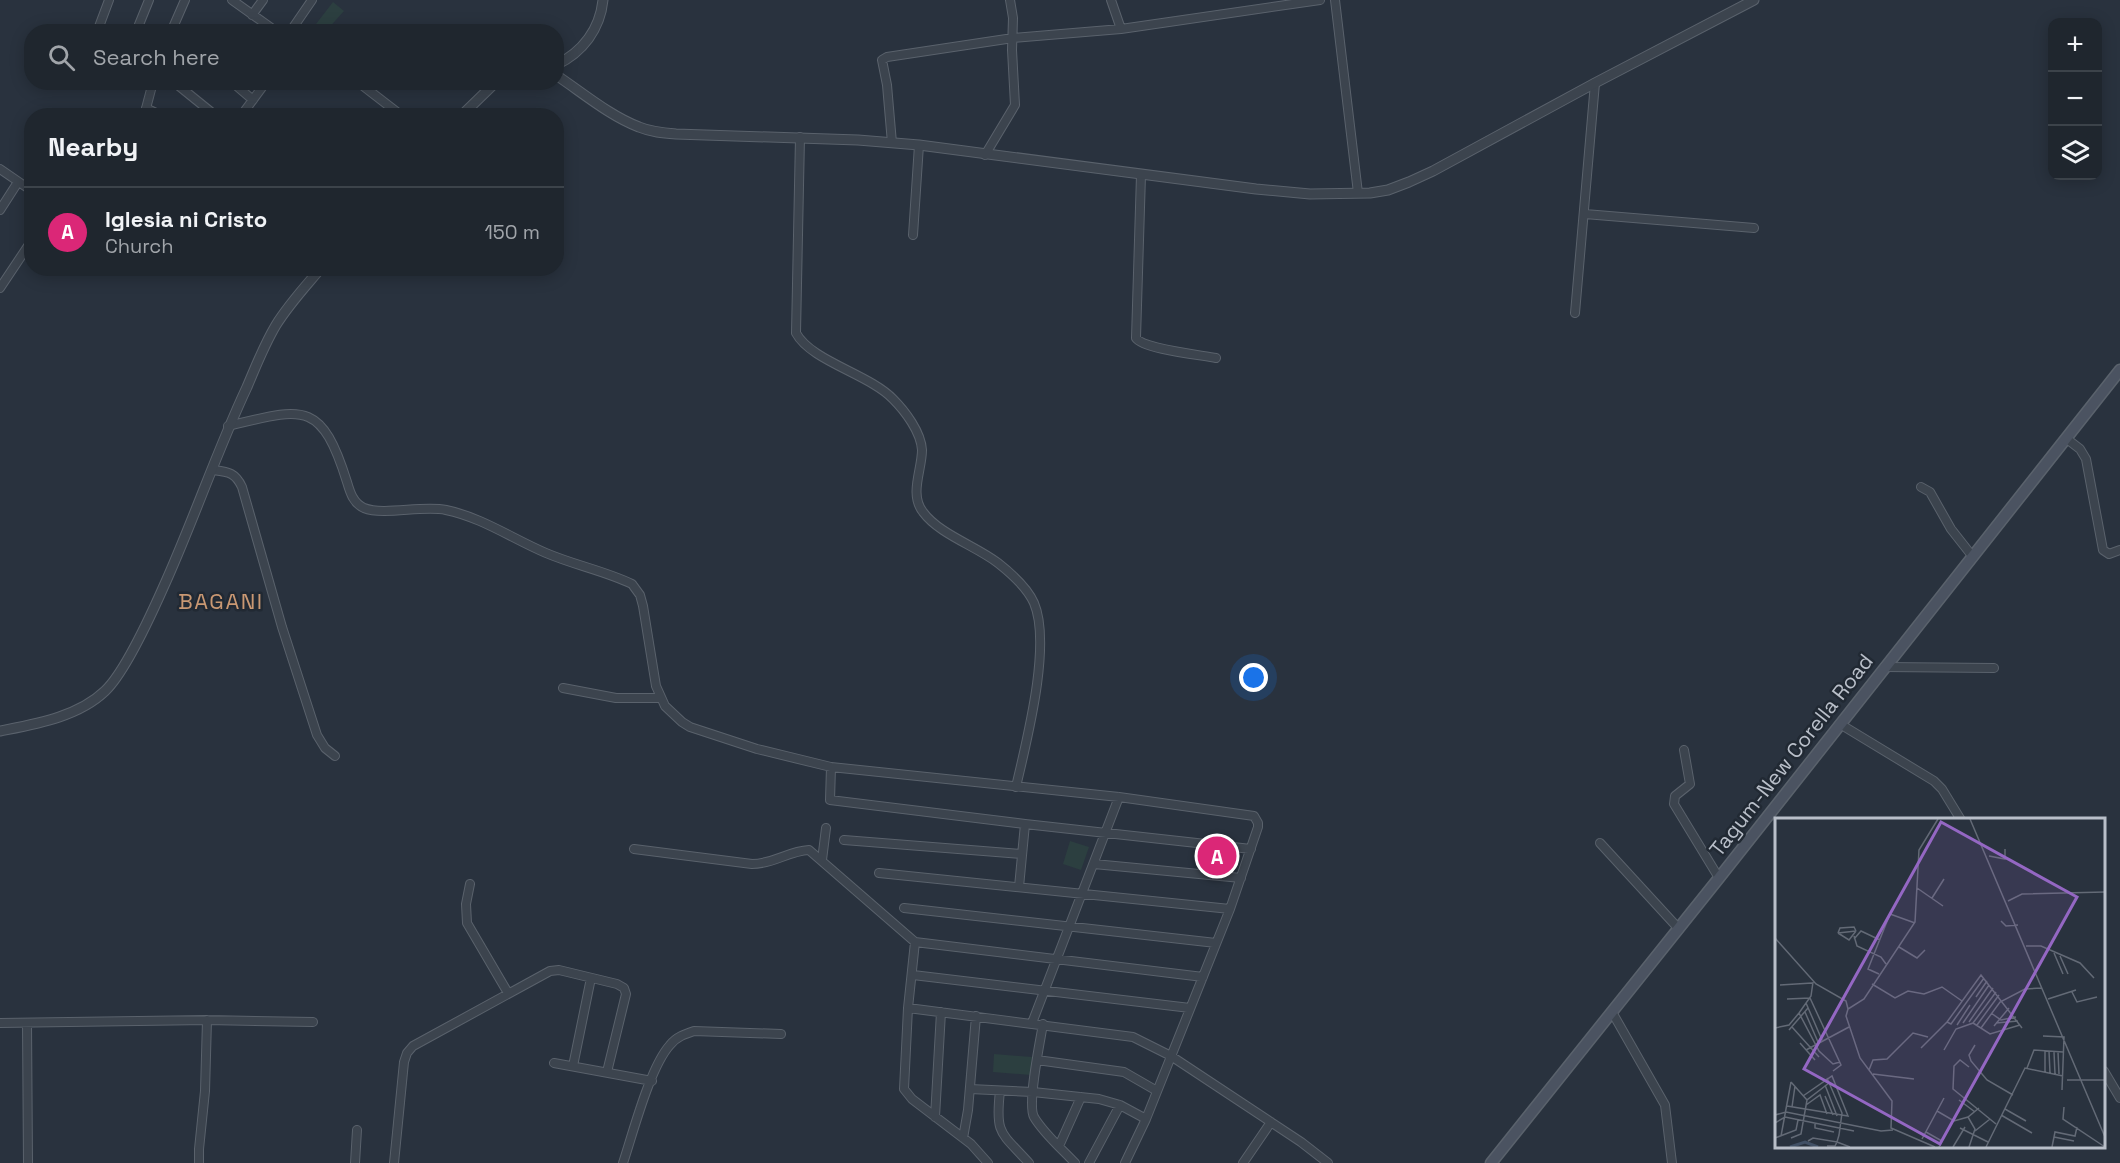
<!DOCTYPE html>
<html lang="en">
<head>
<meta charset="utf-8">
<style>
  :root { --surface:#1f262e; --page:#2c323a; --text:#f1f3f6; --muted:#a1a5aa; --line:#3c434a; --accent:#db2777 }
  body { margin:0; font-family:"Space Grotesk",sans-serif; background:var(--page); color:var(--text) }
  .controls { position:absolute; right:18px; top:18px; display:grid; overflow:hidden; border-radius:12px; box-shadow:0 3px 15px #0003 }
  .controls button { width:54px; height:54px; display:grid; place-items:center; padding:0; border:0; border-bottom:2px solid var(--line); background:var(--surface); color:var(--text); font:30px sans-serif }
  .you { position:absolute; left:1254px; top:678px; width:21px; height:21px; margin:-15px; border:4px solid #fff; border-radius:50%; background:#1a73e8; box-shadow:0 0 0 9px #1a73e833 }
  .badge { display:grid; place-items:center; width:39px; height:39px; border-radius:50%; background:var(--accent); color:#fff; font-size:20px; font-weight:700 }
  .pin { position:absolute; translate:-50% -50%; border:3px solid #fff; box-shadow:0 2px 6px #0006 }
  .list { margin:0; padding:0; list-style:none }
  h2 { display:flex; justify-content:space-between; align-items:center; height:78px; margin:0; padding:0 24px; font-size:26px }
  h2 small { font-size:20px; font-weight:400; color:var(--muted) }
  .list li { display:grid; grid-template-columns:39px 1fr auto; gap:18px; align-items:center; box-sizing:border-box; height:90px; padding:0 24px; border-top:2px solid var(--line) }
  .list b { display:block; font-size:22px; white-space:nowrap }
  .list p { margin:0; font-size:20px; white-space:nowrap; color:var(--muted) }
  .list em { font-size:20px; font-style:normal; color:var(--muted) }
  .icon { flex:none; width:33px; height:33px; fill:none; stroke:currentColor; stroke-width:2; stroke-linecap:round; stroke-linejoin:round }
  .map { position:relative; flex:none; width:2120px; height:1163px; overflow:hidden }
  .search { position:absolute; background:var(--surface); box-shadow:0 3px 15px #0003; left:24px; top:24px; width:540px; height:66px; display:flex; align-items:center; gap:15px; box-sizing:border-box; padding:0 21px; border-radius:24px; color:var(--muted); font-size:22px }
  .panel { position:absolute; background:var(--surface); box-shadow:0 3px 15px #0003; left:24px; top:108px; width:540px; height:168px; border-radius:24px }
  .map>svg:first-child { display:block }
</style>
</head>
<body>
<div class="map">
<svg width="2120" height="1163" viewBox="0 0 2120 1163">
  <rect width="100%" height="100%" fill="#29323e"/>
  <!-- green -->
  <path fill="#2c3f40" d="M333,2L344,11L326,31L316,24Z
    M1070,841L1089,847L1081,870L1063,864Z
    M994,1054L1032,1057L1031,1075L993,1072Z"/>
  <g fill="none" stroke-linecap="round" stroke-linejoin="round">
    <defs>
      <path id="minor" d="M232,0L277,32
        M1111,0L1121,29
        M1335,0L1358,193
        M252,15L263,0
        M97,32L109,0
        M136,32L149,0
        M171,32L185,0
        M290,32L312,0
        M174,82L216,116
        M232,82L253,100
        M358,82L402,116
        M146,108L162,116
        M144,116L153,82
        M241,116L266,82
        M800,137L796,333C811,361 869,374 893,399C905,411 921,432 922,450C922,470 909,494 923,512C939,534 976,546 998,563C1012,574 1027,587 1034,603C1052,645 1026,743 1016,787
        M892,143L887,85L882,60L887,57L1013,38L1121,29L1320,0
        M985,155L1015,105L1012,50L1013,18L1010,0
        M0,169L32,191
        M1141,175L1136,338C1143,349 1201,355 1216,358
        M0,210L18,182
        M1585,214L1754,228
        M913,235L919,145
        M0,288L32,240
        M1575,313L1595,83
        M228,426C303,408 321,399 347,482C350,492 353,503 364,508C384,516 422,505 446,510C481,517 513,539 546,553C574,565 605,571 632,584L640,595L643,606L656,686L665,706L682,722L690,727L757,749L831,767L1119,797L1254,816L1258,823V827L1230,909L1146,1119L1125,1163
        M2067,439L2080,449L2086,459L2103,550L2109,554L2120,550
        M212,470C228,472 235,472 242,487L282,627L317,735L325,748L335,756
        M1921,487L1930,492L1951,529L1973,557
        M1885,667L1994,668
        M563,688L616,698H660
        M1840,724L1934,781L1942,789L1961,820
        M1684,750L1690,784L1675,796L1674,804L1719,878
        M831,767L830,800L1025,824L1251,849
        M844,840L1022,854
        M1600,843L1679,929
        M634,849L752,864C774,864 788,851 809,850L915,942L1203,977
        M822,860L826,828
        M1094,864L1241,878
        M879,873L1230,909
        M470,884L466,904L467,923L508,993
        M1019,887L1025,824
        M904,908L1216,943
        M915,942L908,1008L904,1089L912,1099L971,1144L988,1163
        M913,975L1190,1008
        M908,1008L1133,1037L1171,1056L1301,1142L1328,1163
        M1612,1012L1665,1105L1672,1163
        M0,1023L207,1020L313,1022
        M27,1023L28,1163
        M1032,1023L1119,797
        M1043,1024C1040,1042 1027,1104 1034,1117C1044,1134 1062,1149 1075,1163
        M1037,1060L1124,1072L1157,1091
        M554,1063L652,1081
        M573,1066L591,978
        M2104,1071L2120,1098
        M970,1089L1033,1092L1099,1099L1120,1105L1146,1119
        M1000,1091C995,1135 1001,1132 1029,1163
        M935,1117L941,1012
        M963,1138L968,1110L976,1016
        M1059,1146L1081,1097
        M199,1163V1149L205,1091L207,1020
        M355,1163L357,1130
        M394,1163L404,1062L407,1053L413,1046L550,971L559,970L617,984L624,988L626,994L607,1072
        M623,1163C633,1133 650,1067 670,1045C676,1037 685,1034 694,1031L781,1034
        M1089,1163L1120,1105
        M1243,1163L1271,1122"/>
      <path id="tertiary" d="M556,65C583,52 600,29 603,0
        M556,75C583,93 610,116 639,127C651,132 663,133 676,134L858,140L919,145L1256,189L1310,194L1370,193L1388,190L1409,182L1433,171L1595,83L1754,0
        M461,116L496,82
        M0,731C35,724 78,717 105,691C125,672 151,615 163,588C193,522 216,453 247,387C256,366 264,345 276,325C289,304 305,287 321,268"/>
      <path id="secondary" d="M1491,1163L1719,878L2120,370"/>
    </defs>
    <!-- minor casing -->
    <use href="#minor" stroke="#5a626c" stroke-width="10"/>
    <!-- tertiary casing -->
    <use href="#tertiary" stroke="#5a626c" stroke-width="11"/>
    <!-- secondary casing -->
    <use href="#secondary" stroke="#5a626c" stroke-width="13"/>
    <!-- minor -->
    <use href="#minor" stroke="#3c444e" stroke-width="8"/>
    <!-- tertiary -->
    <use href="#tertiary" stroke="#3c444e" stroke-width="9"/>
    <!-- secondary -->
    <use href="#secondary" stroke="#4b5361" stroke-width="10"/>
  </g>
  <g text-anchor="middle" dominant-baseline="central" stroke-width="5" stroke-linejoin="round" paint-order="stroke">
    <!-- street labels -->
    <g font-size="21" fill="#b9bfc9" stroke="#212933">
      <text transform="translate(1791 755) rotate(-52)">Tagum-New Corella Road</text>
    </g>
    <!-- neighbourhood labels -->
    <g font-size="22" letter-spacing="1.5" fill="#c99873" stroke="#212933">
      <text x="221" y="601">BAGANI</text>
    </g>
  </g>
  <!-- overview -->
  <g transform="translate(1775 818)">
    <rect width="330" height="330" fill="#29323e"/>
    <path fill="none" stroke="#415065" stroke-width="3" d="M15,329L30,324L43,329"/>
    <path fill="none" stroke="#636a76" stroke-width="1.5" d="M195,1L330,319M214,38L230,41V31M142,70L168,88M157,80L169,61M233,83L247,76L330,74M226,103L231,108L243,107M63,115L74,122L81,113M63,115L65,110L79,109L81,113M63,115L81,113M79,118L82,128L106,139L111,146M0,120L41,166L71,183L73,191M79,121L86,113L105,122M251,128H266L305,145L319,160M124,129L142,140L150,132M279,135L288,156M285,138L293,156M104,156L93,151L115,96L140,105M97,166L120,180L133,173L149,176L167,169L187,183M5,167L37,165M297,174L302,184L322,179M201,179L212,163M12,181L35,180L66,247L58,253M273,181L301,172M31,185L47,222M30,194L43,224M24,195L44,233L58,246L65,244M216,195L226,202L241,199M172,204L176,206L209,160M194,204L218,170M188,205L214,167M198,205L215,216L245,207M221,205L243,203M182,207L195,187M202,207L224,177M219,208L234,190M17,209L44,239M0,210L14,207L24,195L36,178L38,164M206,210L225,184L250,171L267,170M14,212L33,190M268,218L289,219L287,272M25,225L40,242M200,227L194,237L196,243L212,262L238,277M146,230L172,204L206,157L247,210M31,232L74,209M169,232L181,211L198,205L221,174M270,233V254M274,233L275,255M279,234L280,256M283,234L284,256M194,249L185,242L179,248L178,271L221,306M252,250L259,232L288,234M94,252L98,242L112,241L138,215L153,219M98,256L139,261M292,262H330M16,264L32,282M50,267L62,298M50,278L58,297M184,282L200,294M31,287L45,277L52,296M12,288L73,298L57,258L28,278M17,289L20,268M289,289L288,301L330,329M230,291L251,303M162,293L179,303L193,299L204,290M0,297L11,294L106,313L118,312M226,297L257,315M193,299L200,311L194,329M0,305L10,299L79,313M40,306V310L59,314M185,310L213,324M200,313L215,301M151,314L167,323L164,329M6,318L16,264M279,319L299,323M0,320L21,312L23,302M16,320L26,316L32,282L54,265M147,321L169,280M33,323L38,320L62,324L64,317L67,295L52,260M52,328H60L62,324L75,329M160,329L116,310L117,283L85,240L71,198L73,191L89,181L140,104L144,32L163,1M178,329L190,309M211,329L250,250L288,258M277,329L280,314L300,318L302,309"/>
    <path fill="#9467c3" fill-opacity="0.15" stroke="#9467c3" stroke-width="3" d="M166,4L302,79L165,326L29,251Z"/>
    <rect width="330" height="330" fill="none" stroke="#b9bfc9" stroke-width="3"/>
  </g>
</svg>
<div class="controls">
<button>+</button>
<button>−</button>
<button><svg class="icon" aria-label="layers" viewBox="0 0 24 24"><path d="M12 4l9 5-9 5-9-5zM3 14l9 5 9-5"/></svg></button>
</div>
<div class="you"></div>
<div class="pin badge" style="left:1217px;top:856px">A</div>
<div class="search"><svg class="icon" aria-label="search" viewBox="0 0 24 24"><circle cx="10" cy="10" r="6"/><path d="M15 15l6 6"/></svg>Search here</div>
<section class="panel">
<h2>Nearby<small></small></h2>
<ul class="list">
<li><span class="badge">A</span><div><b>Iglesia ni Cristo</b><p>Church</p></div><em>150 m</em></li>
</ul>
</section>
</div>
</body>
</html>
